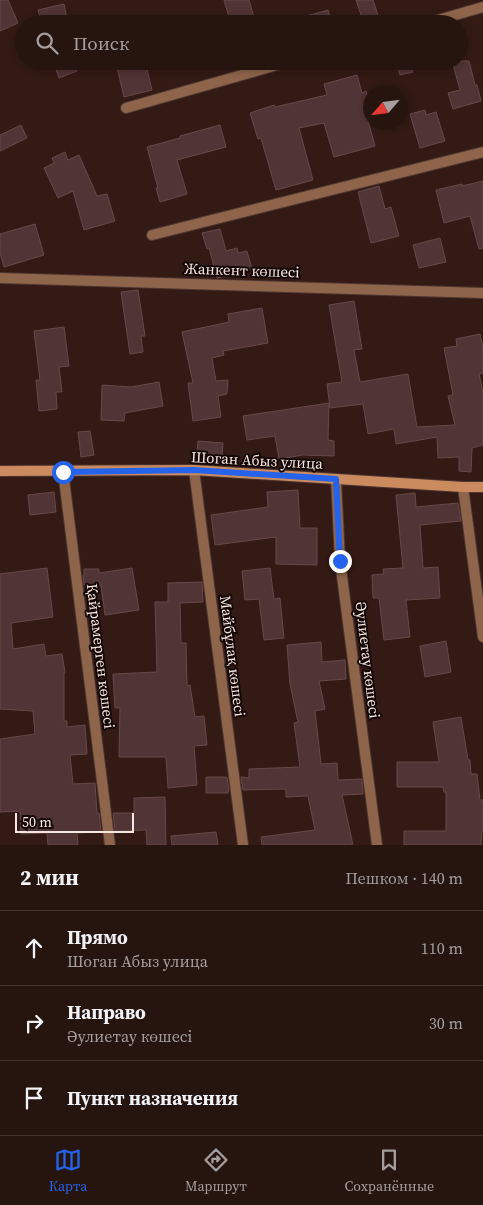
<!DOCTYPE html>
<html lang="ru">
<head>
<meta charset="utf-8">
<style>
  :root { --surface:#26140f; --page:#2e1d18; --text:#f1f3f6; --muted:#a49e9e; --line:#42332f; --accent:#2563eb }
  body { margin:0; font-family:"Source Serif 4",serif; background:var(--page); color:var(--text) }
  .compass { position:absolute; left:363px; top:85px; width:45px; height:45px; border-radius:50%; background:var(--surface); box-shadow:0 2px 8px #0003; rotate:242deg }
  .scale { position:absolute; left:15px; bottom:12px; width:119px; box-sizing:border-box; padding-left:5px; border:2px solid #f7e5e0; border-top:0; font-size:14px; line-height:18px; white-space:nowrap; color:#f7e5e0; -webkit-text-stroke:4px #130806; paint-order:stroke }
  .stop { position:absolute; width:15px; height:15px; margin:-11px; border:4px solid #2563eb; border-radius:50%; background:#fff }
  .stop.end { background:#2563eb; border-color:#fff; box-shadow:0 1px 5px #0008 }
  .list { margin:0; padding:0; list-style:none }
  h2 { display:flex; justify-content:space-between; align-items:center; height:65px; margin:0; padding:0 20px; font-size:21px }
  h2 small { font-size:16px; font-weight:400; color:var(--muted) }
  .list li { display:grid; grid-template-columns:32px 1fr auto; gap:15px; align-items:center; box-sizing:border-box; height:75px; padding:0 20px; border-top:1px solid var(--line) }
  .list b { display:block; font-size:19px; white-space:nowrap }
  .list p { margin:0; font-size:16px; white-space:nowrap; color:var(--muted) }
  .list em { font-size:16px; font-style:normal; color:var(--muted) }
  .icon { flex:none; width:28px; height:28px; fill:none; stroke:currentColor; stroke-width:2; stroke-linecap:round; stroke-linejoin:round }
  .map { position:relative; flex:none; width:483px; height:845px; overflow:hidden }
  .search { position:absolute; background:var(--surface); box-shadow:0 2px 8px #0003; left:15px; right:15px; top:15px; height:55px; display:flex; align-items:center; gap:12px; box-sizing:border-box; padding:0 18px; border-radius:28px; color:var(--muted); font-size:19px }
  .sheet { height:290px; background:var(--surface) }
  nav { display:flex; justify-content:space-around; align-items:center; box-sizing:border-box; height:70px; border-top:1px solid var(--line); background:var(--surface); font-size:14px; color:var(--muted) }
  nav a { display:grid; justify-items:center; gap:2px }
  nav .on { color:var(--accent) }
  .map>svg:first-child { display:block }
</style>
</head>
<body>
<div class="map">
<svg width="483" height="845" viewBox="0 0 483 845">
  <rect width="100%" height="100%" fill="#331a14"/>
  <!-- building -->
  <path fill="#513435" stroke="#674949" d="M0,0H8L18,23L0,31Z
    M224,0H249L256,24H231Z
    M356,0H373L381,24H364Z
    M64,4L68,24H42L38,10Z
    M328,10L332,24H292V20Z
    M53,61H73L77,71L59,78Z
    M124,61H145L152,90L124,97L116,63Z
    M396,61H410L413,72L400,75Z
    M452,61H469L475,85H477L481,101L453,109L448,93L460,90Z
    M357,75L362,93L366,91L370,105V109L365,110L375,146L334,157L324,123L299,128L313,180L276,190L261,138L258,139L250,113L274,105L275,107L327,95L324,84Z
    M425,110L426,115L436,112L445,141L420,148L410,114Z
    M21,125L27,138L0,151V135Z
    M220,125L226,147L177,160L187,194L160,202L156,188H158L147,147L180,138V136Z
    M65,152L68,160L79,155L97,196L107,194L115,221L84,230L73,191L58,198L44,168L54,163L52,158Z
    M483,181V248L479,249L470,216L444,223L436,190L462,184V186Z
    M379,186L385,209L391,207L399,236L371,243L358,192Z
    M35,224L44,255L4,267L0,253V234Z
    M220,229L226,251L237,248L238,253L247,251L252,269L217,278L209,248L207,249L202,233Z
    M440,238L446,262L419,268L413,245Z
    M138,290L145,336H141L143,352L130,354L121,292Z
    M354,301L362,349L354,350L360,382L408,374L417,427L455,425L448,396L453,395L444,348L457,346L456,339L480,334L483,348V373L479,374L483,392V445L472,448L471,472L459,471V457L438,458L437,437L396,444L394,429L368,434L363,404L330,408L327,384L342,382L329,305Z
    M262,308L268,343L223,351L224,355L212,358L216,381L228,380L227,394L218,396L221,417L193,421L188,383H193L182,332L229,322L228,314Z
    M64,327L69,366L59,367L62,392H56L57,409L39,411L36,380H40L34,331Z
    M159,382L163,406L125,413L124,421L101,420L102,385L131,387Z
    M329,403L328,440L334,441V456L303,455L279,459L275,436L247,440L243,416Z
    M90,431L94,455L81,457L78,432Z
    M198,441L223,443L222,456L197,454Z
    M298,490L300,528H317V565L276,564V537L215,545L211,515L268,507L267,492Z
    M54,492L56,512L30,515L28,495Z
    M415,493L416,507L458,503L461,521L420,525L423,568L438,567L440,598L406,600L410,637L384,640L379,598H373L372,575L384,574L383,569L403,568L396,495Z
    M47,568L53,617L11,623L13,649L44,644L46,656L62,654L65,672L64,673V721H67V727L85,725L87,754L70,755L73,784L95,783L97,813H99L101,831H99V832L77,833L78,845H48L47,833L21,834L20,811L0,812V739L35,734L33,711L0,709V574Z
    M132,568L139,610L105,615L101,585H84L83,575H84V569H99V573Z
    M270,568L274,599L280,598L284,638L264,640L259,599L245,600L242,571Z
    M202,582L203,602L180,603L181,643H186L187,686L190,685L195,717L204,716L207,745L194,746L197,785L168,788L166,757H119L120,708H115L113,674L157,672L155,602H168V583Z
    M446,641L451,672L425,677L420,646Z
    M321,642L322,662L345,660L346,679L319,681L325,709L315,711L321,764L337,763L338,780L362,779L363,794L342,795L353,845H262L261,837L315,830L308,796L286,797V789L243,790L241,777L249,778V769L300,767L294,723L298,722L290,684L287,645Z
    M461,717L468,760H470L471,774H477L480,800H483V831H482L481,845H404V831H446V792H444L443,787H397V762H439L433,722Z
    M206,777H227L229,791H228V793H206Z
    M165,797L166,845H147L146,830L115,831L113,813H134V798Z
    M216,832L218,845H172L171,836Z"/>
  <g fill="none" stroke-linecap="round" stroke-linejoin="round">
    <defs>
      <path id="street" d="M424,24L483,7
        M126,108L291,61
        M152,235L483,152
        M0,278L483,293
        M194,470L243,845
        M63,471L110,845
        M336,479L340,561L377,845
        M463,487L483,637"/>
      <path id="secondary" d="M0,471L194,470L463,487H483"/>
    </defs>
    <!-- street casing -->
    <use href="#street" stroke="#4e3631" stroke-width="12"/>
    <!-- secondary casing -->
    <use href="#secondary" stroke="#4e3631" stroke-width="12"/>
    <!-- street -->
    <use href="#street" stroke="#8e654b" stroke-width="10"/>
    <!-- secondary -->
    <use href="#secondary" stroke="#cc8b5f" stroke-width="10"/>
  </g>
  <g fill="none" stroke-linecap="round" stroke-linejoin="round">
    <!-- route -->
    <path stroke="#2563eb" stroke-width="6" d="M63,472L194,470L336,479L340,561"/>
  </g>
  <g text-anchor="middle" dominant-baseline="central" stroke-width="4" stroke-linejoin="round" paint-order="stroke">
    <!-- street labels -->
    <g font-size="15" fill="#f7e5e0" stroke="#130806">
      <text transform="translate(242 270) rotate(2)">Жанкент көшесі</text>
      <text transform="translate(257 460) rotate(3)">Шоган Абыз улица</text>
      <text transform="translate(101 656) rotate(83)">Қайрамерген көшесі</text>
      <text transform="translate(233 656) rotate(83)">Майбұлақ көшесі</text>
      <text transform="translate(368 660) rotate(83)">Әулиетау көшесі</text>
    </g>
  </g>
</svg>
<svg class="compass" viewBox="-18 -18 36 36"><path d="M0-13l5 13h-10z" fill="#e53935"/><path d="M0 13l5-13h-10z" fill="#a49e9e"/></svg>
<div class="scale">50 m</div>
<div class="stop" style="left:63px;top:472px"></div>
<div class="stop end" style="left:340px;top:561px"></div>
<div class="search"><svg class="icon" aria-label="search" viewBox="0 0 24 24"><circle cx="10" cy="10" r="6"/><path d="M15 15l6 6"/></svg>Поиск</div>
</div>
<section class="sheet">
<h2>2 мин<small>Пешком · 140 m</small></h2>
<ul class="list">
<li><svg class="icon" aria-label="ahead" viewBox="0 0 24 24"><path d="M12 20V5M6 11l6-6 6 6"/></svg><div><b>Прямо</b><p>Шоган Абыз улица</p></div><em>110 m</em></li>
<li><svg class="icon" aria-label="right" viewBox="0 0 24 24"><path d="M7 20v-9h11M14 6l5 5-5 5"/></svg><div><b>Направо</b><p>Әулиетау көшесі</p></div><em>30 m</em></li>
<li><svg class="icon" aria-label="arrive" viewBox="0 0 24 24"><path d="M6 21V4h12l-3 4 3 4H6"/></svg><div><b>Пункт назначения</b></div></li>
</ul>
</section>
<nav>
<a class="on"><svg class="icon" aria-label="map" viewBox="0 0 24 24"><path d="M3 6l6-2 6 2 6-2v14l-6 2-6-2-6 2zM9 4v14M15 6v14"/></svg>Карта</a>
<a><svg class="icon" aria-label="directions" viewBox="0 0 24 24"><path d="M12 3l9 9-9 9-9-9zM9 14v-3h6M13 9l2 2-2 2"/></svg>Маршрут</a>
<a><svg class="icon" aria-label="saved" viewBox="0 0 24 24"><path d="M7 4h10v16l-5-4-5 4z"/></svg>Сохранённые</a>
</nav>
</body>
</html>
